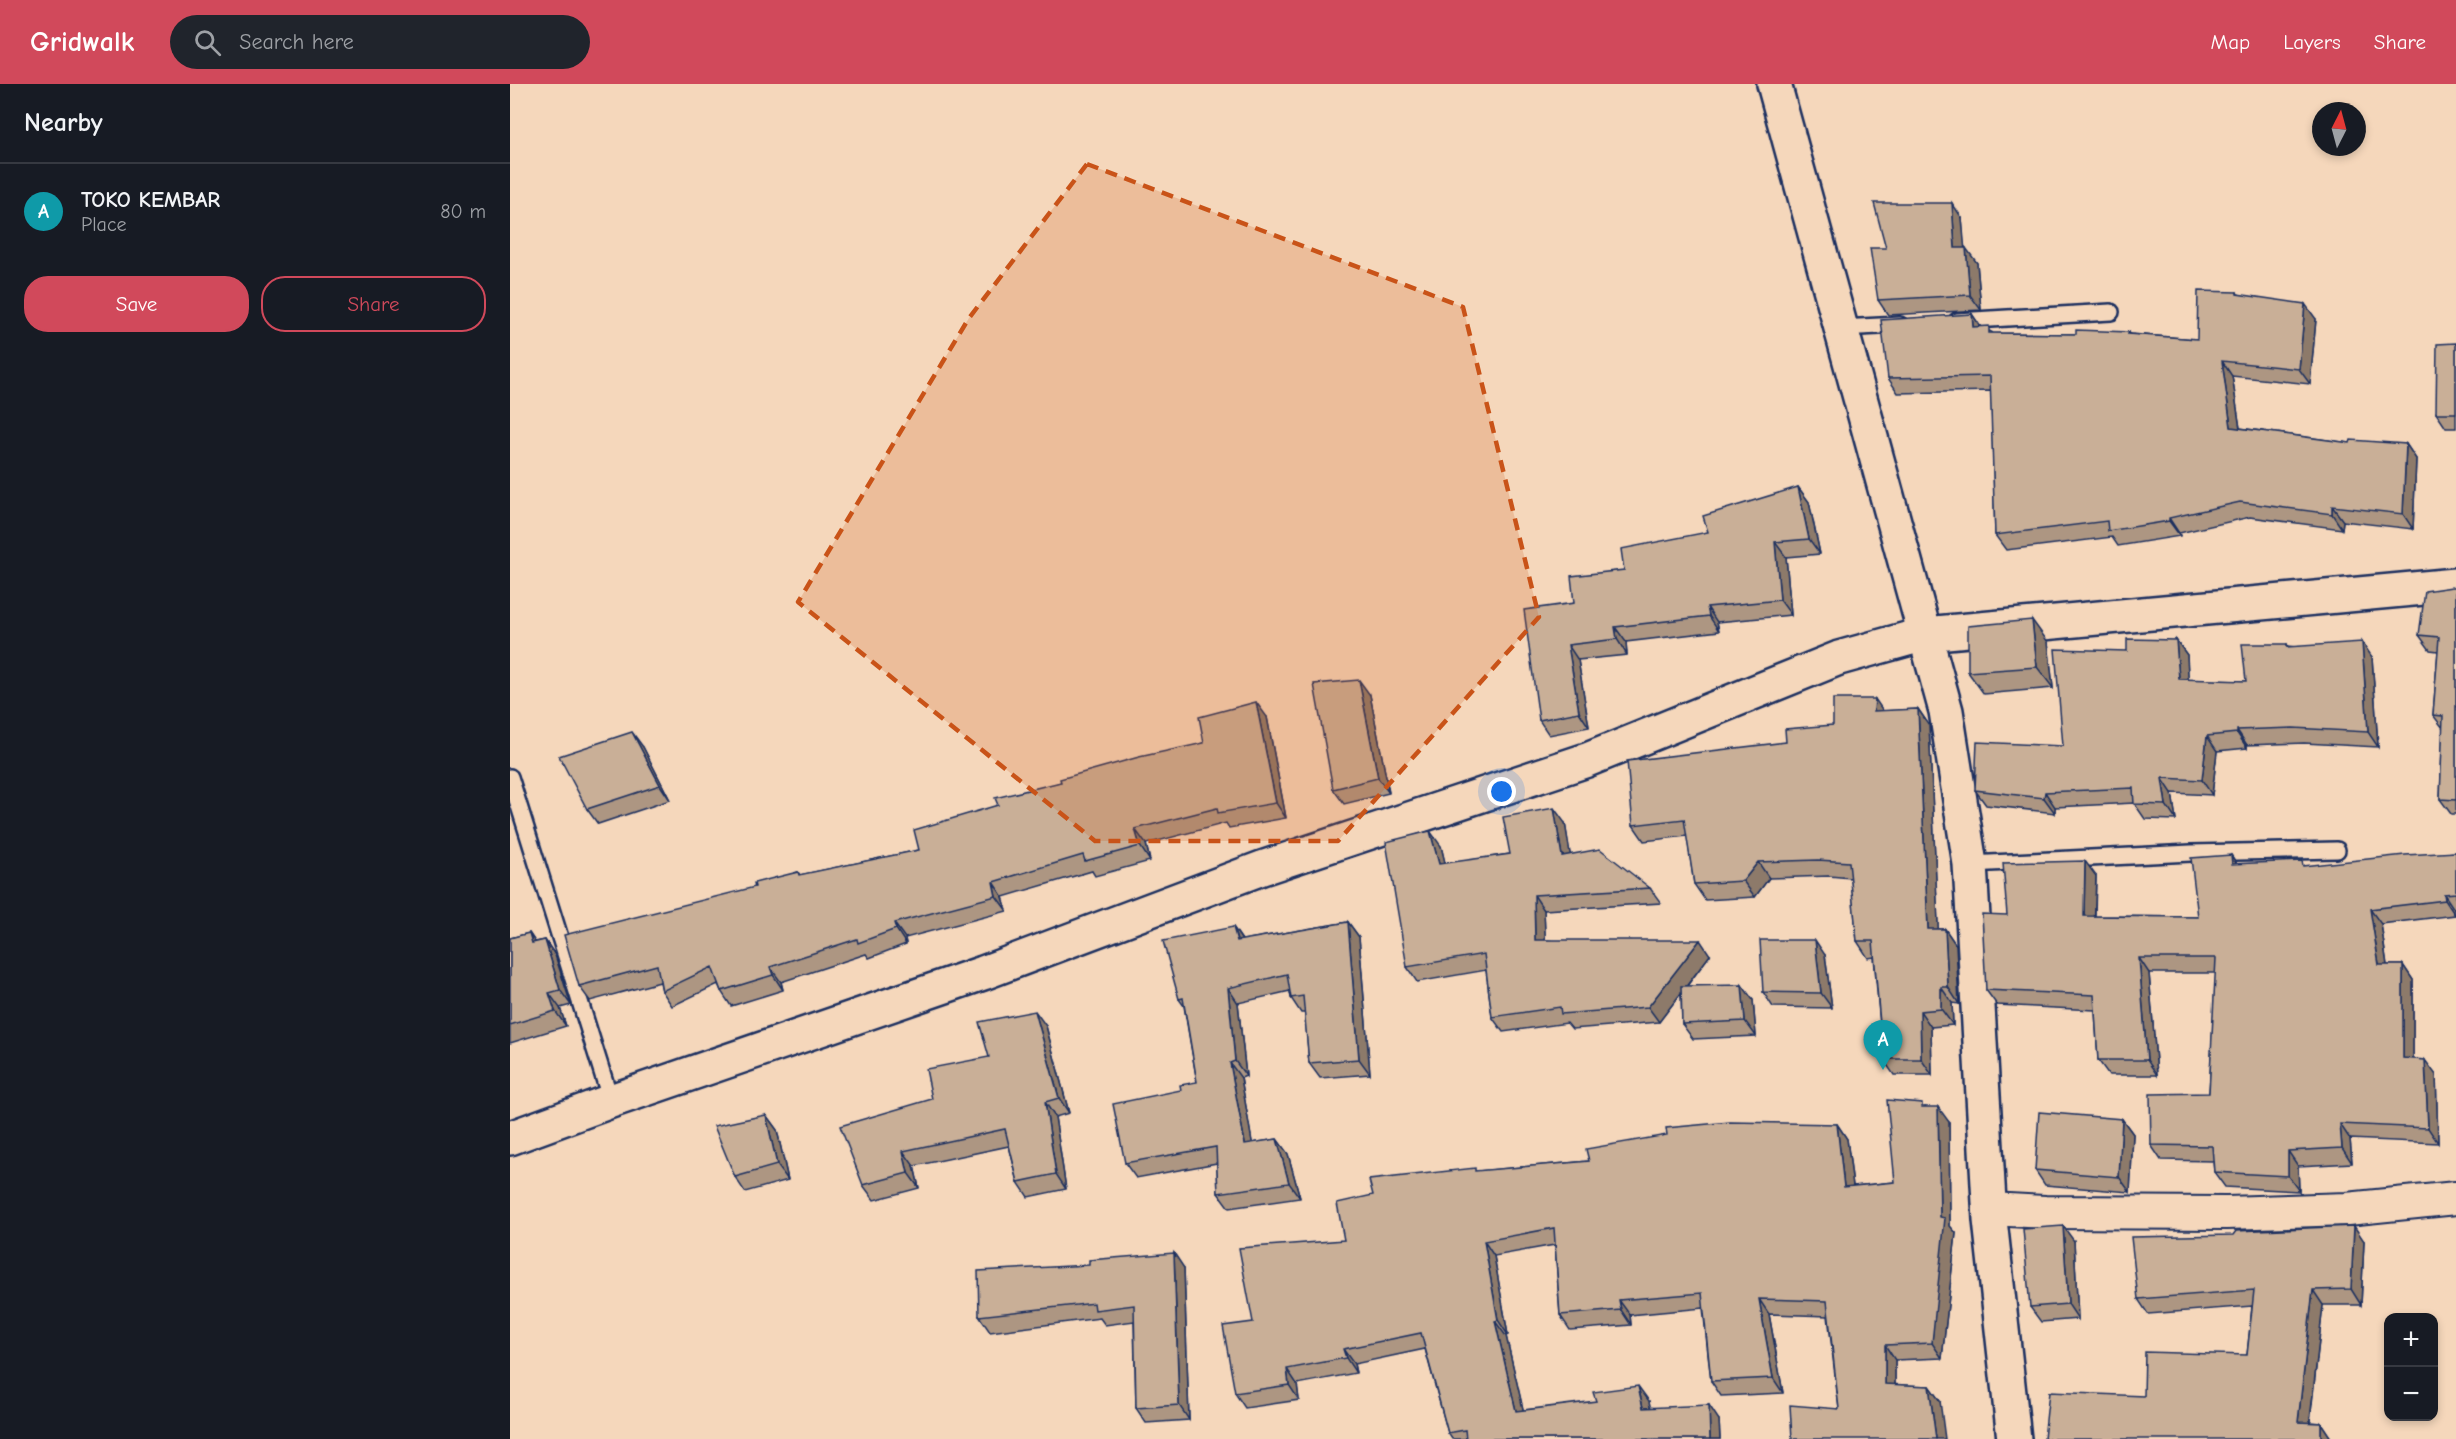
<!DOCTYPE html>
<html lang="en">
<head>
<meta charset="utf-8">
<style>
  :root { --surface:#171b24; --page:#20242c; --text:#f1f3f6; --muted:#9ea1a6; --line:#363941; --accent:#d1495b }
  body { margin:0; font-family:"Comic Neue",sans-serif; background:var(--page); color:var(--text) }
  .controls { position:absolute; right:18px; bottom:18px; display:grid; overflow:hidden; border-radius:12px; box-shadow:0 3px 9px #0003 }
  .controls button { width:54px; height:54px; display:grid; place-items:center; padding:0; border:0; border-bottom:2px solid var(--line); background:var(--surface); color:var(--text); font:30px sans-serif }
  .compass { position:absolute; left:1802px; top:18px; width:54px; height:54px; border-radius:50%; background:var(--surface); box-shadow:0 3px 9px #0003; rotate:6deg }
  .you { position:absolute; left:992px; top:708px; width:21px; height:21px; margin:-15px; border:4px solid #fff; border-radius:50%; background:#1a73e8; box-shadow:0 0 0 9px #1a73e833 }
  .badge { display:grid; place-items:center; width:39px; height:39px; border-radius:50%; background:var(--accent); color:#fff; font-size:20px; font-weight:700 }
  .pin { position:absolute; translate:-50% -50px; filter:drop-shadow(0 2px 3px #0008) }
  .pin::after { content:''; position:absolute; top:32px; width:21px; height:18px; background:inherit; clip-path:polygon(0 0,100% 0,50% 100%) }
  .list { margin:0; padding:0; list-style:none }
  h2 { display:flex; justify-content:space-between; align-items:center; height:78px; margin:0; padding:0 24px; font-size:26px }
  h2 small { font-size:20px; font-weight:400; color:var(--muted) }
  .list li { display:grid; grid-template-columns:39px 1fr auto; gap:18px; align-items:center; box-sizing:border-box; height:96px; padding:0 24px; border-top:2px solid var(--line) }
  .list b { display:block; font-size:22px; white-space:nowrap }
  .list p { margin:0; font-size:20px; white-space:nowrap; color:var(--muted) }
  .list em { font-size:20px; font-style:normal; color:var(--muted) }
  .actions { display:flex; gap:12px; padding:18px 24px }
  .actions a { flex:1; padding:14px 0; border:2px solid var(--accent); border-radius:24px; text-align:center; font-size:21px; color:var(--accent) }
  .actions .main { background:var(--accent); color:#fff }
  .icon { flex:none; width:33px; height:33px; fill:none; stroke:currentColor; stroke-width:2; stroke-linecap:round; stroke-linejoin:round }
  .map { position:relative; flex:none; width:1946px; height:1355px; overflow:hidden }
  header { display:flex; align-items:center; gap:36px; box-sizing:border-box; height:84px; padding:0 30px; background:var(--accent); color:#fff }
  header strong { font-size:28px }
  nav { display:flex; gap:33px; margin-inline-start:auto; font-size:21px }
  .search { width:420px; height:54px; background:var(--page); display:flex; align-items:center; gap:15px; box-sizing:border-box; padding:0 21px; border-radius:33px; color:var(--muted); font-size:22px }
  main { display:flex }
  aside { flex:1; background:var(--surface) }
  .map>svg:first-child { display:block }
</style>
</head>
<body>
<header>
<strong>Gridwalk</strong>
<div class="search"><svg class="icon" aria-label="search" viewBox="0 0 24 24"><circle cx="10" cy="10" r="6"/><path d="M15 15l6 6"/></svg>Search here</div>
<nav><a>Map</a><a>Layers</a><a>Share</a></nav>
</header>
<main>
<aside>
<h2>Nearby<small></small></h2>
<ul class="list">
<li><span class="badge" style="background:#0f9aa8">A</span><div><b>TOKO KEMBAR</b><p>Place</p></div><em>80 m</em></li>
</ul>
<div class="actions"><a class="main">Save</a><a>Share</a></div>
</aside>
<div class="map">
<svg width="1946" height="1355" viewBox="0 0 1946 1355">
  <rect width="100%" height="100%" fill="#f5d7bb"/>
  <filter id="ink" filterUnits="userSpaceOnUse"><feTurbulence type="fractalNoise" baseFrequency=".0167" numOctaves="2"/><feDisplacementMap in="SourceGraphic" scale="12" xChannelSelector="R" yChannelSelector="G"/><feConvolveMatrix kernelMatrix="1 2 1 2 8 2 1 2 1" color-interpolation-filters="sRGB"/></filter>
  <g filter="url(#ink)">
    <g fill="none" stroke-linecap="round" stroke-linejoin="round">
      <defs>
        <path id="lane" d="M1447,237L1601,228
          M1330,244L1390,241
          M0,693L101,1017
          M1460,780L1681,769L1827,766"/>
        <path id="street" d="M1480,1125L1535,1128L1717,1129L1837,1125L1946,1114"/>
        <path id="secondary" d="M1264,0L1436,627L1460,780L1480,1136L1504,1355
          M0,1054L101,1017L473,889L752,784L1077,676L1329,574L1415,550L1946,501"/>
      </defs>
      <!-- lane casing -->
      <use href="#lane" stroke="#1b2f5e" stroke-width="20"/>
      <!-- street casing -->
      <use href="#street" stroke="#1b2f5e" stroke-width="36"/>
      <!-- secondary casing -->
      <use href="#secondary" stroke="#1b2f5e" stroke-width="38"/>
      <!-- lane -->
      <use href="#lane" stroke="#f5d7bb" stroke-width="15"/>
      <!-- street -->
      <use href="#street" stroke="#f5d7bb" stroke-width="32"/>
      <!-- secondary -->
      <use href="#secondary" stroke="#f5d7bb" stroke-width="33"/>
    </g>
    <!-- wall -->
    <path fill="#ad9682" stroke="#1b2f5e" stroke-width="1.5" d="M1452,134L1454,164L1467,179L1471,226L1378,231L1368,216L1376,164Z
      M1727,208L1728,210L1806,235L1800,300L1722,292L1730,344L1840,359L1896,360L1906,375L1903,445L1833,437L1832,445L1740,433L1669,449L1670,452L1608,462L1602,453L1496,466L1485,451L1481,307L1388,309L1378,294L1462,230L1470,242L1483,249L1566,250L1619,248L1620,250L1687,255Z
      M1946,259V344H1936L1926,329Z
      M1288,403L1299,418L1310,470L1276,473L1281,531L1207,538L1209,547L1116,558L1117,571L1068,576L1079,643L1039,651L1029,636L1064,519L1114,486L1198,448Z
      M1946,503V730H1941L1930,715L1933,644L1923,631L1928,567L1920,566L1909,551Z
      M1666,556L1677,571L1678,596L1736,597L1777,560L1778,562L1862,573L1868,663L1794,659L1737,661V664L1707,667L1702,711L1662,709L1666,736L1635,735L1624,719L1545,723V729L1476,721L1465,706L1553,662L1617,567Z
      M1538,558L1543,604L1474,610L1458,588Z
      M860,611L879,709L834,720L823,705Z
      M1408,625L1419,641L1428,845H1435L1446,861L1449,920L1442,919L1443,941L1421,943L1422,991H1384L1373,975L1364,873L1358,874L1347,857L1341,794L1319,792L1259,794L1245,813L1195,816L1184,800L1177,752L1134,757L1123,741L1276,658L1323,641L1373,627Z
      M757,633L776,734L719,744L716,739L636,760L640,777L585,792L582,787L493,813L497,827L395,854L396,860L359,874L356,870L271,898L273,906L221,922L211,907L208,900L162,922L152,907L150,898L80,917L69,902L245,803L288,788L290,791L409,766L488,721L551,698L694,659Z
      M133,663L160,716L88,740L77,725Z
      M1055,739L1060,771L1140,804L1151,819L1034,826L1035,856L1200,871L1177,902L1243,916L1246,952L1183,955L1172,940L1171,909L1149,938L1062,945L1057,939L993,948L982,933L976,886L907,898L897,883L931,762L935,780L1000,770Z
      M1946,768V825H1944L1945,831L1871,840L1877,881H1893L1903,896V975L1926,991L1928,1059L1840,1055L1842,1079L1788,1082L1789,1107L1715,1103L1704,1088L1703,1077L1651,1076L1641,1061L1699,1009L1706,889H1639L1647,991H1599L1588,976L1585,926L1487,921L1476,906L1497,831L1586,792L1585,832L1688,833L1721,771L1727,780L1796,782Z
      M838,838L849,853L860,990L810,994L799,979L795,929H791L781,914L780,907L728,919L736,992L731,994L742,1059L767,1055L778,1070L790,1114L719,1124L708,1109L707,1079L626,1094L615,1079L671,1006L687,998L674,922L669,915L723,843L732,856Z
      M19,849L25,858L35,856L45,871L61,921L50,924L56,942L0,959V854Z
      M1315,871L1322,924L1263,923L1253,908Z
      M536,942L559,1029L545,1033L556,1105L518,1113L508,1098L499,1062L404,1082L409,1104L364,1116L353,1101L479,973Z
      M1415,1023L1439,1038L1440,1142L1446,1149L1432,1274L1385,1276V1301L1419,1302L1430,1317L1329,1325L1318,1232L1259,1230L1273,1309L1211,1312L1201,1297L1193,1224L1120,1231L1121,1241L1060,1246L1050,1231L1045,1161L984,1172L998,1251L996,1252L1013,1326L1139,1317L1140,1323L1209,1336L1210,1355H942L938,1349L915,1265L844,1280L846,1289L787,1300L789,1316L735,1324L725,1309L743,1238L834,1156L863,1111L968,1087L1079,1077L1327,1040L1337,1055L1343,1102L1385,1098Z
      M256,1031L267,1046L278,1096L235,1108L225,1093Z
      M1612,1035L1623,1050L1620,1108L1535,1101L1525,1086Z
      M1564,1157L1568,1235L1531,1238L1520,1223Z
      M1854,1157L1851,1221H1813L1800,1338L1811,1339L1821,1354L1634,1312L1737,1271L1742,1222L1638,1230L1628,1215Z
      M674,1184L679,1336L636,1339L626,1324L624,1237L595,1241L590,1234L480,1248L469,1232Z"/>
    <!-- shaded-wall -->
    <path fill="#8d7a6a" stroke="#1b2f5e" stroke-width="1.5" d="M1442,119L1452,134L1456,179L1445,164Z
      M1456,164L1467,179L1471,226L1460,211Z
      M1795,220L1806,235L1800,300L1789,285Z
      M1462,230L1472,245L1463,243Z
      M1712,277L1722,292L1732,358L1721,343Z
      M1896,360L1906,375L1903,445L1893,430Z
      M1288,403L1299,418L1310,470L1299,455Z
      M1822,422L1833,437L1832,445L1822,430Z
      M1659,434L1669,449L1670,452L1659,437Z
      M1265,458L1276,473L1281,531L1270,516Z
      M1197,523L1207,538L1209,547L1199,532Z
      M1522,536L1538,558L1543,604L1527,583Z
      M1105,543L1116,558L1117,571L1107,555Z
      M1666,556L1677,571L1679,610L1669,595Z
      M1852,558L1862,573L1868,663L1858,648Z
      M1058,561L1068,576L1079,643L1069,628Z
      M849,596L860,611L879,709L868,694Z
      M1365,615L1376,631L1364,627Z
      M746,618L757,633L776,734L766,719Z
      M1408,625L1419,641L1429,861L1418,845Z
      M1727,646L1737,661V664L1727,649Z
      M122,648L133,663L160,716L150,701Z
      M1697,652L1707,667L1702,711L1692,696Z
      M1652,694L1662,709L1666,736L1656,721Z
      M1535,708L1545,723V729L1534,714Z
      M1044,724L1055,739L1063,787L1052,772Z
      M625,745L636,760L640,777L630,762Z
      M920,747L931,762L939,795L929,780Z
      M1721,771L1731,787L1722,780Z
      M1575,777L1586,792L1584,847L1574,832Z
      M1248,778L1259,794L1245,813L1233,797Z
      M483,798L493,813L497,827L486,812Z
      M1934,810L1944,825L1945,831L1935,816Z
      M1024,811L1034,826L1036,871L1025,856Z
      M1860,825L1871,840L1879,896L1869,881Z
      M838,838L849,853L860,990L849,975Z
      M384,839L395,854L396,860L386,845Z
      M723,843L733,858L727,857Z
      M1435,845L1446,861L1449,920L1438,903Z
      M19,849L29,864L22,859Z
      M35,856L45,871L61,921L50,906Z
      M1190,856L1200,871L1149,938L1138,923Z
      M1305,856L1315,871L1322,924L1311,909Z
      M1629,874L1639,889L1647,991L1637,976Z
      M1893,881L1903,896V989L1893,974Z
      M260,883L271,898L273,906L263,891Z
      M1232,901L1243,916L1246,952L1235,937Z
      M1431,903L1442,919L1443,941L1431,925Z
      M718,904L728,919L736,992L725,977Z
      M39,909L50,924L56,942L45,927Z
      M525,927L536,942L559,1029L549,1014Z
      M1410,927L1421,943L1422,991L1411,975Z
      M1915,976L1926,991L1928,1059L1918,1044Z
      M720,979L731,994L745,1075L735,1060Z
      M535,1018L545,1033L556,1105L546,1090Z
      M1428,1023L1439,1038L1440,1142L1446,1149L1432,1274L1422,1259L1430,1133Z
      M256,1031L267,1046L278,1096L267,1081Z
      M1612,1035L1623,1050L1620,1108L1609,1093Z
      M1327,1040L1337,1055L1345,1118L1334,1103Z
      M1830,1040L1840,1055L1842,1079L1832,1064Z
      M767,1055L778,1070L790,1114L779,1099Z
      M393,1067L404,1082L409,1104L398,1089Z
      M1778,1067L1788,1082L1789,1107L1778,1092Z
      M1553,1142L1564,1157L1568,1235L1558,1220Z
      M1844,1142L1854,1157L1851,1221L1841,1205Z
      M974,1157L984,1172L998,1251L988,1236Z
      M664,1169L674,1184L679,1336L669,1321Z
      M1803,1206L1813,1221L1798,1353L1788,1338Z
      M1249,1215L1259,1230L1273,1309L1263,1294Z
      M1109,1216L1120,1231L1121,1241L1111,1226Z
      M985,1237L996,1252L1017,1342L1006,1327Z
      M1375,1261L1385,1276V1315L1375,1300Z
      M833,1265L844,1280L846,1289L836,1274Z
      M777,1285L787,1300L789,1316L779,1301Z
      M1128,1302L1139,1317L1143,1339L1133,1324Z
      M1419,1302L1430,1317L1435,1355H1426Z
      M1199,1321L1209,1336L1210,1355H1200Z
      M1811,1339L1821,1354V1355H1811Z"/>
    <!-- building -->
    <path fill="#c9af97" stroke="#1b2f5e" stroke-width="1.5" d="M1364,119H1442L1445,164H1456L1460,211L1368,216L1360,164H1376Z
      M1688,207L1727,208V210L1795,220L1789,285L1712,277L1721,343L1840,359L1841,356L1896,360L1893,430L1822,422V430L1730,418L1659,434V437L1598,447L1597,437L1485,451L1480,292L1378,294L1371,236L1462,230L1463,243L1479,242V249L1566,250V246L1619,248L1618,250L1687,255Z
      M1946,259V329H1926L1927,260Z
      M1288,403L1299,455L1265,458L1270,516L1197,523L1199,532L1105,543L1107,555L1058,561L1069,628L1029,636L1014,526L1064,519L1061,492L1114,486L1111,465L1198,448L1193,432Z
      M1942,503H1946V716L1930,715L1933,632L1923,631L1929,553L1909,551L1915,507Z
      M1522,536L1527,583L1458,588V542Z
      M1617,555L1666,556L1669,595L1736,597L1732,560H1777V563L1852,558L1858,648L1783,644L1727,646V649L1697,652L1692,696L1652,694L1656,721L1624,720L1623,704L1535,708L1534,714L1465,706L1467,658L1553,662L1545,565L1617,567Z
      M849,596L868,694L823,705L804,600Z
      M1323,615H1365L1364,627L1408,625L1418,845H1435L1438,903H1431V925L1410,927L1411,975H1373L1363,857H1347L1339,778L1308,776L1248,778L1233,797L1184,800L1174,735L1123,741L1117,677L1276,658L1275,645L1323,641Z
      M746,618L766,719L708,729L707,724L625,745L630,762L575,777L573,771L483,798L486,812L384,839L386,845L348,859L347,855L260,883L263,891L211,907L202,883L152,907L147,881L69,902L54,851L245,803L244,799L288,788L289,791L409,766L404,746L488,721L485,714L551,698L550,695L629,673L694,659L689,633Z
      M122,648L150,701L77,725L49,672Z
      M1044,724L1052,772L1090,765L1140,804L1024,811L1025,856H1190L1138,923L1051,930L1050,923L982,933L974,870L897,883L876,758L920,747L929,780L1000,770L993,733Z
      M1946,768V809L1934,810L1935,816L1860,825L1869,881H1893V974L1915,976L1918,1044L1830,1040L1832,1064L1778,1067V1092L1704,1088L1702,1062L1641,1061L1640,1010L1699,1009L1706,874H1629L1637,976H1588L1584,911L1476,906L1472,830L1497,831L1493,779L1575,777L1574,832L1688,833L1681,774L1721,771L1722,780L1792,777L1793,782L1895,771Z
      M838,838L849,975L799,979L793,912L781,914L777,890L718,904L725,977L720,979L735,1060L767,1055L779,1099L708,1109L706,1063L615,1079L603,1020L671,1006L670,1001L687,998L673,914L669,915L653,857L723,843L727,857Z
      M19,849L22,859L35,856L50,906L39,909L45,927L0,941V854Z
      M1250,856H1305L1311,909L1253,908Z
      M1232,901L1235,937L1172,940L1171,902Z
      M525,927L549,1014L535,1018L546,1090L508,1098L495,1045L393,1067L398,1089L353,1101L330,1042L422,1015L416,985L479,973L469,938Z
      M1377,1016L1412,1019V1023H1428L1430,1133L1435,1134L1422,1259L1375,1261V1300L1419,1302L1426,1355H1282L1280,1321L1329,1325L1317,1217L1249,1215L1263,1294L1201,1297L1192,1209L1109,1216L1111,1226L1050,1231L1044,1144L974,1157L988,1236L985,1237L1006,1327L1086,1317L1083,1308L1128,1302L1133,1324L1199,1321L1200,1355H956L955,1346L938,1349L911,1249L833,1265L836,1274L777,1285L779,1301L725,1309L713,1242L743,1238L729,1164L834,1156L827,1119L863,1111L859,1096L965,1084V1087L1079,1077L1076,1065L1157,1051L1156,1044L1220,1038L1327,1040L1334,1103L1385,1098Z
      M1529,1028L1612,1035L1609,1093L1525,1086Z
      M256,1031L267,1081L225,1093L204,1042Z
      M1553,1142L1558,1220L1520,1223L1513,1145Z
      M1844,1142L1841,1205L1803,1206L1788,1338L1811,1339V1355H1534L1539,1308L1634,1312L1635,1268L1737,1271L1744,1206L1628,1215L1621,1153L1723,1151L1726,1147Z
      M664,1169L669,1321L626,1324L624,1221L585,1226L584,1219L469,1232L468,1187L579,1181V1176Z"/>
  </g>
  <!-- marked area -->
  <path fill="#c95318" fill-opacity="0.2" stroke="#c95318" stroke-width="4.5" stroke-dasharray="12 8" stroke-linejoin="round" d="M577,80L953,223L1029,533L828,757H585L288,518L459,234Z"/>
</svg>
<div class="controls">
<button>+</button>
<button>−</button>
</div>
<svg class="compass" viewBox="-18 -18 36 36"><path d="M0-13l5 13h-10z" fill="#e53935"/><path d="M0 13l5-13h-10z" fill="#9ea1a6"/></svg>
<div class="you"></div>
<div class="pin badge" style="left:1373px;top:986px;background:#0f9aa8">A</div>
</div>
</main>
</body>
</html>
